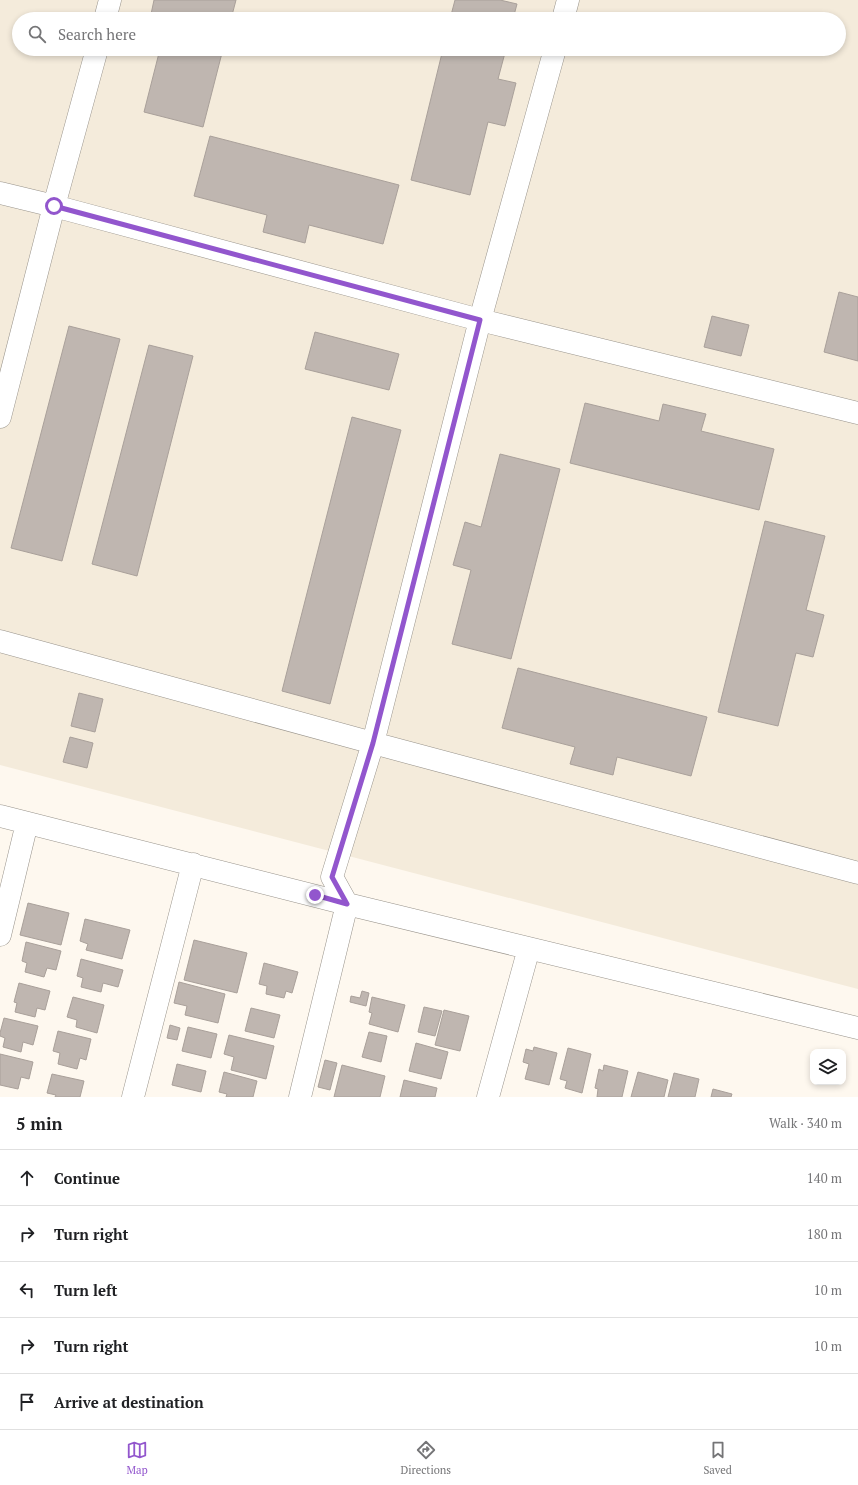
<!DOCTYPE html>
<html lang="en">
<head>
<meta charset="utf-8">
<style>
  :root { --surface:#fff; --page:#f6f6f6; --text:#202124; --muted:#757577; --line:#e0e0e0; --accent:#9256cd }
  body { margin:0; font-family:"PT Serif",serif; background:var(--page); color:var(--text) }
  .controls { position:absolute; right:12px; bottom:12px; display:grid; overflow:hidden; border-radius:8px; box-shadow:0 2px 6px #0003 }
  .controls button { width:36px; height:36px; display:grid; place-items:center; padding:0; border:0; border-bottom:1px solid var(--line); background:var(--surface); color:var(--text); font:20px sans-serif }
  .stop { position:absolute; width:12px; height:12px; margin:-9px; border:3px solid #9256cd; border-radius:50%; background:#fff }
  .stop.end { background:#9256cd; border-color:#fff; box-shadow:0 1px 4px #0008 }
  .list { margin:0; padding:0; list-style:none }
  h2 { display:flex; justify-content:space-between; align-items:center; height:52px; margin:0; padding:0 16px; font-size:17px }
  h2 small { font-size:13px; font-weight:400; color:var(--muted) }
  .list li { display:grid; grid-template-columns:26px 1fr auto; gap:12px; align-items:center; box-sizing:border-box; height:56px; padding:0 16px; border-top:1px solid var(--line) }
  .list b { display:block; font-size:15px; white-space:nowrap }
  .list em { font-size:13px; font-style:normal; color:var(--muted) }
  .icon { flex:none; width:22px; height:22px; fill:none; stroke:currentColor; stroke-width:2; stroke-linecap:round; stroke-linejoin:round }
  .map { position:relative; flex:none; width:858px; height:1097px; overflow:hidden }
  .search { position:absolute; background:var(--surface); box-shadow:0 2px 6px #0003; left:12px; right:12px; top:12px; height:44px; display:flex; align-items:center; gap:10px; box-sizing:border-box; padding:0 14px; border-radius:22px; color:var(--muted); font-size:15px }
  .sheet { height:332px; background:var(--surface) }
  nav { display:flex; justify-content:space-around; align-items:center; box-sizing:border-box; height:56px; border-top:1px solid var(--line); background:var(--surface); font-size:11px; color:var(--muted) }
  nav a { display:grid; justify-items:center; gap:2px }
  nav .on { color:var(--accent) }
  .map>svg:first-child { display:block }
</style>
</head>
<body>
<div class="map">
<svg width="858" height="1097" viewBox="0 0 858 1097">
  <rect width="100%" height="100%" fill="#fef8ef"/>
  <!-- built -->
  <path fill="#f4ebdb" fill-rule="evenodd" d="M0,0H858V989L0,765ZM19,19H839V49H19Z"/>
  <!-- building -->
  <path fill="#bfb6b0" stroke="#a9a09a" d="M154,0H236L231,19H150Z
    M455,0H500L517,4L513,19H450Z
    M160,49H223L203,127L144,112Z
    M443,49H506L498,79L516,83L505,126L488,122L470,195L411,180Z
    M210,136L399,185L383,244L309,225L305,243L263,232L267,215L194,196Z
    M839,292L858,297V361L824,352Z
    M712,316L749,325L741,356L704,347Z
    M69,326L120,339L62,561L11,548Z
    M315,332L399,354L389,390L305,369Z
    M149,345L193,356L137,576L92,564Z
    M585,403L659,421L663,404L706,414L701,431L774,449L759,510L570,463Z
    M352,417L401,430L330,704L282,691Z
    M500,454L560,469L511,659L452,644L471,570L453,565L465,522L481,527Z
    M765,521L825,536L806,610L824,615L813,657L796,653L778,726L718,712Z
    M518,668L707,717L691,776L617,757L613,775L570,764L575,747L502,728Z
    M79,693L103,699L95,732L71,726Z
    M70,737L93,743L87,768L63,762Z
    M28,903L69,913L61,945L20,935Z
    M85,919L130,930L122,959L86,950L88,944L80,941Z
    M194,940L247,953L237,993L184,980Z
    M26,942L61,951L56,970L47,968L44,977L25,972L27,963L22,961Z
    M81,959L123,970L118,987L103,983L101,992L81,987L83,978L77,976Z
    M264,963L298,972L292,993L286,991L284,998L266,994L267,986L259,984Z
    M179,982L225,994L218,1023L185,1015L187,1006L174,1003Z
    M19,983L50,991L45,1010L37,1008L35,1017L15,1012L17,1003L14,1002Z
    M362,991L369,993L366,1006L350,1002L351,996L360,998Z
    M73,997L104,1005L97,1033L76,1027L77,1020L67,1017Z
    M372,997L405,1005L398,1032L369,1024L372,1013L369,1012Z
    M424,1007L442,1011L435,1036L418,1032Z
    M251,1008L280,1015L274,1038L245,1031Z
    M444,1010L469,1016L460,1051L435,1045Z
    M4,1018L38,1026L33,1045L23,1042L21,1052L3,1047L5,1038L0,1036V1033Z
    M170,1025L180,1028L177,1040L167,1038Z
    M188,1027L217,1034L211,1058L182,1051Z
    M58,1031L91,1039L86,1060L80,1058L77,1069L58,1064L60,1053L53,1051Z
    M369,1032L387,1036L381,1062L362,1057Z
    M229,1035L274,1046L266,1079L231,1070L234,1057L224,1054Z
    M416,1043L448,1052L441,1079L409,1071Z
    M534,1047L557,1053L549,1085L525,1079L529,1064L523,1062L526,1049L533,1051Z
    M568,1048L591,1054L582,1093L565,1088L567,1081L560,1079Z
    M0,1054L33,1062L29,1079L21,1077L18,1089L0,1085Z
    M325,1060L337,1063L330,1090L318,1087Z
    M177,1064L206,1071L201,1092L172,1085Z
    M342,1065L385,1076L380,1097H334Z
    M604,1065L628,1071L622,1097H597L598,1089L595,1088L599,1069L603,1071Z
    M224,1072L257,1081L253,1097H226L227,1094L219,1092Z
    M638,1072L668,1080L664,1097H631Z
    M674,1073L699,1079L695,1097H668Z
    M52,1074L84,1081L80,1097H55L56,1095L47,1093Z
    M404,1080L437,1088L435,1097H400Z
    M713,1089L732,1094L731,1097H711Z"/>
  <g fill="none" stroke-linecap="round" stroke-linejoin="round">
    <defs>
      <path id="minor" d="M105,19L110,0
        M563,19L568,0
        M0,193L54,206L97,49
        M0,417L54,206L480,320L858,413
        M0,641L373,743L858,873
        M0,816L347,904L858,1028
        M0,935L27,823
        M133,1097L193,864
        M300,1097L347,904L332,877L373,743L480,320L555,49
        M488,1097L529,948"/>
    </defs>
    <!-- minor casing -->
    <use href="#minor" stroke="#98938b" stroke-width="23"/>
    <!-- minor -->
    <use href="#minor" stroke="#fff" stroke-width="22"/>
  </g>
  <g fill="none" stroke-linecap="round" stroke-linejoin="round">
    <!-- route -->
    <path stroke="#9256cd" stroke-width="5" d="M54,206L480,320L373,743L332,877L347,904L315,895"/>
  </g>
</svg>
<div class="controls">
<button><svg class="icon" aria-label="layers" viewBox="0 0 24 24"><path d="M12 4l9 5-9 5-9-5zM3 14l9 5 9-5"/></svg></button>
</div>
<div class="stop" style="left:54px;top:206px"></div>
<div class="stop end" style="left:315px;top:895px"></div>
<div class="search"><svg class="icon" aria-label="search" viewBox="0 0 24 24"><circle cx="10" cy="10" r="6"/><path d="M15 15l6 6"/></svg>Search here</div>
</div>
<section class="sheet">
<h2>5 min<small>Walk · 340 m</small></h2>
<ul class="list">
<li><svg class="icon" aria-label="ahead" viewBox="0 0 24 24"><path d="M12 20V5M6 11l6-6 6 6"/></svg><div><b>Continue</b></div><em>140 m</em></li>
<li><svg class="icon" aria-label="right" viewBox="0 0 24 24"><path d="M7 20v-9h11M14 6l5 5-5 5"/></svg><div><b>Turn right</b></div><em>180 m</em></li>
<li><svg class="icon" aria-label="left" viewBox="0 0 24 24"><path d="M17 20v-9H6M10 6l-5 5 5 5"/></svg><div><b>Turn left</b></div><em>10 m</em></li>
<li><svg class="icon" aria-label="right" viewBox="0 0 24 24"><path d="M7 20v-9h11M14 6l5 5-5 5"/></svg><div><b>Turn right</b></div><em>10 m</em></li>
<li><svg class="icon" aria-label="arrive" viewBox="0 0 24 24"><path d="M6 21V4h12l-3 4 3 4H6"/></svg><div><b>Arrive at destination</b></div></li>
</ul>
</section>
<nav>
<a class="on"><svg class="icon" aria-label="map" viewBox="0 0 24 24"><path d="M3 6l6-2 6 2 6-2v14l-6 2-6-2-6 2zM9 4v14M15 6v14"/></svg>Map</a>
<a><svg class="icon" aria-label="directions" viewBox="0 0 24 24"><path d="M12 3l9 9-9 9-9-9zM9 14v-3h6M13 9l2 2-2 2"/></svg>Directions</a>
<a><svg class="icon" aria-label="saved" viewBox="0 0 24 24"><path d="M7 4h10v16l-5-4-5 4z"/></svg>Saved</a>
</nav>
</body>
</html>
